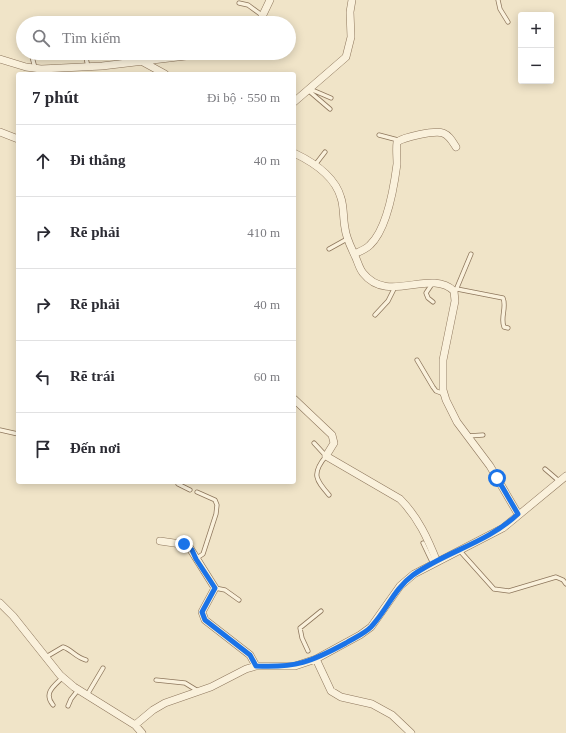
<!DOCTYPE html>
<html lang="vi">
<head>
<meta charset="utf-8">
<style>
  :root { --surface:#fff; --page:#f2f2f3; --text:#2b2b33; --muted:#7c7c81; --line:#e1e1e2 }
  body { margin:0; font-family:"Times New Roman",serif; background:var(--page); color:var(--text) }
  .controls { position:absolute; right:12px; top:12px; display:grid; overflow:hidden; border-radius:4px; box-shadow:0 2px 10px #0003 }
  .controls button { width:36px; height:36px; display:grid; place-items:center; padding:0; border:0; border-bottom:1px solid var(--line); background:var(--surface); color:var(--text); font:20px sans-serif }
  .stop { position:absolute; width:12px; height:12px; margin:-9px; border:3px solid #1a73e8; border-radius:50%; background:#fff }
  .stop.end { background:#1a73e8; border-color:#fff; box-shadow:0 1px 4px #0008 }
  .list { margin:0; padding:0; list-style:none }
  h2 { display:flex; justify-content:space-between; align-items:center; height:52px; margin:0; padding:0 16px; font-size:17px }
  h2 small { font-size:13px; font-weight:400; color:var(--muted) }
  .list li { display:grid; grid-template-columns:26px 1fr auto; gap:12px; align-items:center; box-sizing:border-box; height:72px; padding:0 16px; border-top:1px solid var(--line) }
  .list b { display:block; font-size:15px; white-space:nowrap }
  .list em { font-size:13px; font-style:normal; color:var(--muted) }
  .icon { flex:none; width:22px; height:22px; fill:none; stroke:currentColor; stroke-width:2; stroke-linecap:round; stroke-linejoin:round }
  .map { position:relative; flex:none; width:566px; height:733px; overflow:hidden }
  .search { position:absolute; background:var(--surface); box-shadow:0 2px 10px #0003; left:16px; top:16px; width:280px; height:44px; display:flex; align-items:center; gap:10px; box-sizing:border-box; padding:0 14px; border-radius:22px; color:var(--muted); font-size:15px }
  .panel { position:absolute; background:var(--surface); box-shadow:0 2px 10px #0003; left:16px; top:72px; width:280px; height:412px; border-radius:4px }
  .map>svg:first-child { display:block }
</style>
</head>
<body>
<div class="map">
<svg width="566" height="733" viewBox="0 0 566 733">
  <rect width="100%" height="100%" fill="#f0e4c8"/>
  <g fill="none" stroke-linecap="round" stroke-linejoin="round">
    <defs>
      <path id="lane" d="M498,0L500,9L508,22
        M239,3L248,5L263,16
        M217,21L218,23
        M31,53L35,68
        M85,53L88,67
        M310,89L331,98
        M309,91L330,109
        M379,135L398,140
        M315,165L325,152
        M329,249L347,239
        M432,284L426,293L428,298L433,302
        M457,289L503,298C507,307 500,318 504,327L508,328
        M456,290L471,254
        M375,315L388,301L395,287
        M417,360L433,387L436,391L444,394
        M0,430L18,434
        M468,436L483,435
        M314,443L326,456C311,474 316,480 329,495
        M545,469L559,481
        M178,484L190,490
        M423,543L433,564
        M460,551L494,589L509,591L556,577L563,580L566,584
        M197,558L203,554L216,514L217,505L215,500L197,492
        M215,588L225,590L239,600
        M308,651L302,638L300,628L321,611
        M46,657L63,647C71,649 75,657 86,660
        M156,680L185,683L198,691
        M87,695L103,668
        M53,705C43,693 54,686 63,677
        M68,706L71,699L78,690"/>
      <path id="street" d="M259,23L270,0
        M0,59L26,67L41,69L102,66L211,53
        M143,62L165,74
        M294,102L346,57L351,37L350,12L352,0
        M0,132L18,139
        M294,153C313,162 335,176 341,198C344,207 343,218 345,228C346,238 351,247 355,256C358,262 359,268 363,273C388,305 430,268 454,291L455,301L443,360V390L446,400L457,422L490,466L518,514
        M354,254C359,252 366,249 370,245C387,229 394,187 397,164C397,157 396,149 397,142C404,137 435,130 443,133C450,136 452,141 456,147
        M294,399L332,435L334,443L326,456L400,499C418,517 428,539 437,562
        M160,541L188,545L215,588L202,612L205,620L250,655L256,666
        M0,603L13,616L60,675L74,687L135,725L142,733
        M316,659L331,691L341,697L372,704L392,715L411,733
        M135,725L153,710L165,703L211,687L246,669L256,666H295L316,659L360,635L371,627L400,586L414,574L503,528L566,476"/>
    </defs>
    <!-- lane casing -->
    <use href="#lane" stroke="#8d765c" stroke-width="5"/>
    <!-- street casing -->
    <use href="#street" stroke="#8d765c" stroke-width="8"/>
    <!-- lane -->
    <use href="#lane" stroke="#faf1dc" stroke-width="3.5"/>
    <!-- street -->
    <use href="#street" stroke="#faf1dc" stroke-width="7"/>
  </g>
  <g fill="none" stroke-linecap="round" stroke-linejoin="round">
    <!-- route -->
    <path stroke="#1a73e8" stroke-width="5" d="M184,544L192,550L196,559L215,588L202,612L205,620L250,655L256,666C296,668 311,662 346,643C354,638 364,634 371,627C387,610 394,589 413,575C447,551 487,543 518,514L497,478"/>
  </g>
</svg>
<div class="controls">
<button>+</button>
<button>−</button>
</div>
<div class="stop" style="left:497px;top:478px"></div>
<div class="stop end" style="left:184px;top:544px"></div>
<div class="search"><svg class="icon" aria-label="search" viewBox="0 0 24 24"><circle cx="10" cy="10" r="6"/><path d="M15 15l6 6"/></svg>Tìm kiếm</div>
<section class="panel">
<h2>7 phút<small>Đi bộ · 550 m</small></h2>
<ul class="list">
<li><svg class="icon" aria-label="ahead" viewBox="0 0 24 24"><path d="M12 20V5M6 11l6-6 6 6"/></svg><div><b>Đi thẳng</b></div><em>40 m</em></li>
<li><svg class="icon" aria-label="right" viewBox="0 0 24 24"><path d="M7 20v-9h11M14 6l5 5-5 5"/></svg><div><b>Rẽ phải</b></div><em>410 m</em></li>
<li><svg class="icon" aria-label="right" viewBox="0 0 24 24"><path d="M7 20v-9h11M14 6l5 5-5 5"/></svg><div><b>Rẽ phải</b></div><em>40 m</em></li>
<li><svg class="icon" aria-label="left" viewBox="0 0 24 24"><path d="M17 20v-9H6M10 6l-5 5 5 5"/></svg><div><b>Rẽ trái</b></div><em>60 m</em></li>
<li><svg class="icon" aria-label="arrive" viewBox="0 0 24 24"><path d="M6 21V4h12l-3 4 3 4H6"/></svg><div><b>Đến nơi</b></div></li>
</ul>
</section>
</div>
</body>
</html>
